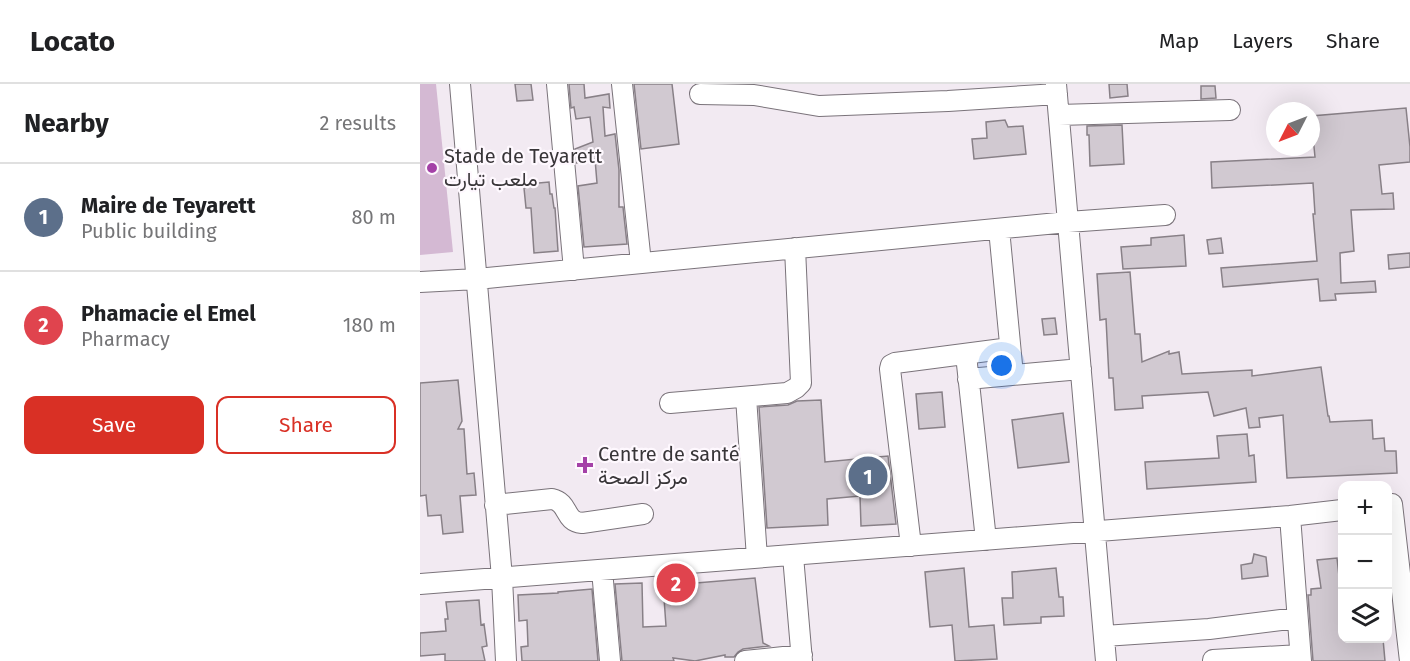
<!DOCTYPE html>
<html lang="en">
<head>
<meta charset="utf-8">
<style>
  :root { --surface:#fff; --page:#f2f2f2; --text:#202124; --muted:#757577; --line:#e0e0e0; --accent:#d93025 }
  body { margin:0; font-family:"Fira Sans",Vazirmatn,sans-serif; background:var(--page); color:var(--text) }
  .controls { position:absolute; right:18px; bottom:18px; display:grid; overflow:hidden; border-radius:12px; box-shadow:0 6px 24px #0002 }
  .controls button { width:54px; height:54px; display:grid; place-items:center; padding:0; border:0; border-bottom:2px solid var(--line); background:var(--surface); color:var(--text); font:30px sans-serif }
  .compass { position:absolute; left:846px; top:18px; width:54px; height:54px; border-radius:50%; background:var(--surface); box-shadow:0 6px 24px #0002; rotate:228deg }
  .you { position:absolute; left:582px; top:282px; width:21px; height:21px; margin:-15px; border:4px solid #fff; border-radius:50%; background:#1a73e8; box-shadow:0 0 0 9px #1a73e833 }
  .badge { display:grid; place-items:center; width:39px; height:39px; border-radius:50%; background:var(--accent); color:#fff; font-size:20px; font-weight:700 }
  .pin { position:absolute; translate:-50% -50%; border:3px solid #fff; box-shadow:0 2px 6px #0006 }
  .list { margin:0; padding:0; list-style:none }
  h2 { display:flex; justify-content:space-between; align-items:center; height:78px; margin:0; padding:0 24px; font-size:26px }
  h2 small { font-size:20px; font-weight:400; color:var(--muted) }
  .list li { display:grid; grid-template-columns:39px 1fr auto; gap:18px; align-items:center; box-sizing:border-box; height:108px; padding:0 24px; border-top:2px solid var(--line) }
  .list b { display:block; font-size:22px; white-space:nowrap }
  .list p { margin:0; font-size:20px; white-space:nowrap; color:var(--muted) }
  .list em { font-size:20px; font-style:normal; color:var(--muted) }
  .actions { display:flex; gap:12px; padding:18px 24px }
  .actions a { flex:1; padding:14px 0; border:2px solid var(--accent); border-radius:12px; text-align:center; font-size:21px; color:var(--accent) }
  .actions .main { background:var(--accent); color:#fff }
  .icon { flex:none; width:33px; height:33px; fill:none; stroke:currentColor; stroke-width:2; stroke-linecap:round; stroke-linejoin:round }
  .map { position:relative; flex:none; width:990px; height:577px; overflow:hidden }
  header { display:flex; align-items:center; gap:36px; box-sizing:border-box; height:84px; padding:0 30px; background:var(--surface); border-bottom:2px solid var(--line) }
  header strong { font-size:28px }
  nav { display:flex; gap:33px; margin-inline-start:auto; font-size:21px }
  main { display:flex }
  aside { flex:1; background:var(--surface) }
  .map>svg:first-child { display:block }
</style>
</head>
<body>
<header>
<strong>Locato</strong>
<nav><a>Map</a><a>Layers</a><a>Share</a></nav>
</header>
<main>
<aside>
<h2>Nearby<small>2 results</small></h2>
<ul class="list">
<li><span class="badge" style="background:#5c6f8a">1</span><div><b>Maire de Teyarett</b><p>Public building</p></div><em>80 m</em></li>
<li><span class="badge" style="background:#e0444e">2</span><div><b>Phamacie el Emel</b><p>Pharmacy</p></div><em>180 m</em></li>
</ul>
<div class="actions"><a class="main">Save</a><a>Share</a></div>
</aside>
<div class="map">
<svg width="990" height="577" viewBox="0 0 990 577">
  <rect width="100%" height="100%" fill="#f2eaf2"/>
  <!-- garden -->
  <path fill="#d4b9d3" d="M0,0H16L33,168L0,171Z"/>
  <!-- building -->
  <path fill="#d1c9d1" stroke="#888087" stroke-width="1.5" d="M95,0H111L113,16L97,17Z
    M149,0H164L165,14L189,10L190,24L183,23L185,52L195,50L199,86V123H203L207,160L164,163L158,102L177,99L175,75L156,79L155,65L173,58L170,33L156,35L154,23L151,24Z
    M214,0H252L259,60L221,65Z
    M689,0H707L708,12L690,14Z
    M781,2H795L796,14L781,15Z
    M986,24L990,63V78L959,81L962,110L973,109L974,125L931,126L934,167L920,169L921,199L955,197L956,208L915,210L916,216L900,217L898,195L803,203L801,184L897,177L893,130H895L893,99L792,104L791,78L895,73L891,32Z
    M585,36L588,43L603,42L606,70L554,75L552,55L567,54L566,38Z
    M702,41L704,80L670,82L669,51H667V42Z
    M129,98L130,110H132L134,124H135L138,167L114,169L111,124H106L104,104L109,103L108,100Z
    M764,151L766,182L703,185L701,163L731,161V154Z
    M801,154L803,169L789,170L787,156Z
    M990,169V183L969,185L968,171Z
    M710,188L715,250H720L722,278L749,267V270L759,268L762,290L832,286V292L901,283L908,332H909L910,338L952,336L953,355L964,354L965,367H976L977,389L867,394L863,331L839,334L840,343L829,344L826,324L794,332L788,308L722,312L723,324L695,326L693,294H689L686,235L680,236L677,190Z
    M635,234L637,250L624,251L622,235Z
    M38,296L42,337L38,345H44L47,390L54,389L56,411L40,412L43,448L23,450L21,431L8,432L6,411L0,412V299Z
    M522,308L525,343L499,345L496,310Z
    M401,316L405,378L468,372L476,440L441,442L440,412L407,415L408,441L347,444L339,323L368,321L377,317Z
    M643,329L649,378L598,384L592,336Z
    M827,350L829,372L834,371L836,398L727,405L725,378L799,374L797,352Z
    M834,470L846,473L848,492L822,495L821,481L832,479Z
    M917,474L922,520V524H921L922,555H963L965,577H893L888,511H891V505L901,504L897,476Z
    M544,484L549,543L574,541L577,575L535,577L532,541L510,543L505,488Z
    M636,484L639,513H643L644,532L621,533V539L584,541L582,514H593L592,488Z
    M335,494L343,559L349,562L323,565L318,568L314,573H305V571L275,577L253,574L254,577H202L195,500L222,499L223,543L246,542L243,500L276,499Z
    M172,505L178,577H102L101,563L108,562L107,536L99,537L98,511L138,509V508Z
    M59,516L61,541L64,540L67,562L62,563L65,577H25V570L0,572V549L26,547L25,535H28L26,518Z"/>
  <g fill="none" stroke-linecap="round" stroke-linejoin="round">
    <defs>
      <path id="minor" d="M40,0L82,494L86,577
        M137,0L154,186
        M202,0L221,179
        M636,0L686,577
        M280,10L334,11L399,22L528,17L637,10
        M639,31L810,26
        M579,145L593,291
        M0,198L57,195L648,138L745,131
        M546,271L566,456
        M548,295L661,285
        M326,313L337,474
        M250,319L367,309L376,304L381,299L375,164
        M972,420L990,577
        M75,421L132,415C150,419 143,437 162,439L223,430
        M870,432L881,577
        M491,462L470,285L471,281L475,279L590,264
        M373,472L382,577
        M182,486L190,577
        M0,500L870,432L922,426
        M684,552L789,545L877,534
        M793,576L880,571
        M325,577L382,571"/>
    </defs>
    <!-- minor casing -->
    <use href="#minor" stroke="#7a737a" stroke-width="22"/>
    <!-- minor -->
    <use href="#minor" stroke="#fff" stroke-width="20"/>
  </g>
  <!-- markers -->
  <g fill="#a441a7" stroke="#fef8fe" stroke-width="2">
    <circle cx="12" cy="84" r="6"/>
    <path d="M162 372h6v6h6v6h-6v6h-6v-6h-6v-6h6z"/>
  </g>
  <g text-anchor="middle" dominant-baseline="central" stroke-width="4.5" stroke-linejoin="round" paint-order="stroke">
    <!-- poi labels -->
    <g font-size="20" fill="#383538" stroke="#fef8fe" text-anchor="start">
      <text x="24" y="72">Stade de Teyarett<tspan x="24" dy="23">ملعب تيارت</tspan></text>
      <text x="178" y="370">Centre de santé<tspan x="178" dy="23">مركز الصحة</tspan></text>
    </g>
  </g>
</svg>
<div class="controls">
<button>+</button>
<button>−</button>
<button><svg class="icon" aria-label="layers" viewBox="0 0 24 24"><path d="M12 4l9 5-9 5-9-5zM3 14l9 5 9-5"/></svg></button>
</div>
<svg class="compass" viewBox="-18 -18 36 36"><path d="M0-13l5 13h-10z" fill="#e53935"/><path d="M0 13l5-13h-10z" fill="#757577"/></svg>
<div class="you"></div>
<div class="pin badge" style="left:448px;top:392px;background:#5c6f8a">1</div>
<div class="pin badge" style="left:256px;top:499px;background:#e0444e">2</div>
</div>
</main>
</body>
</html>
